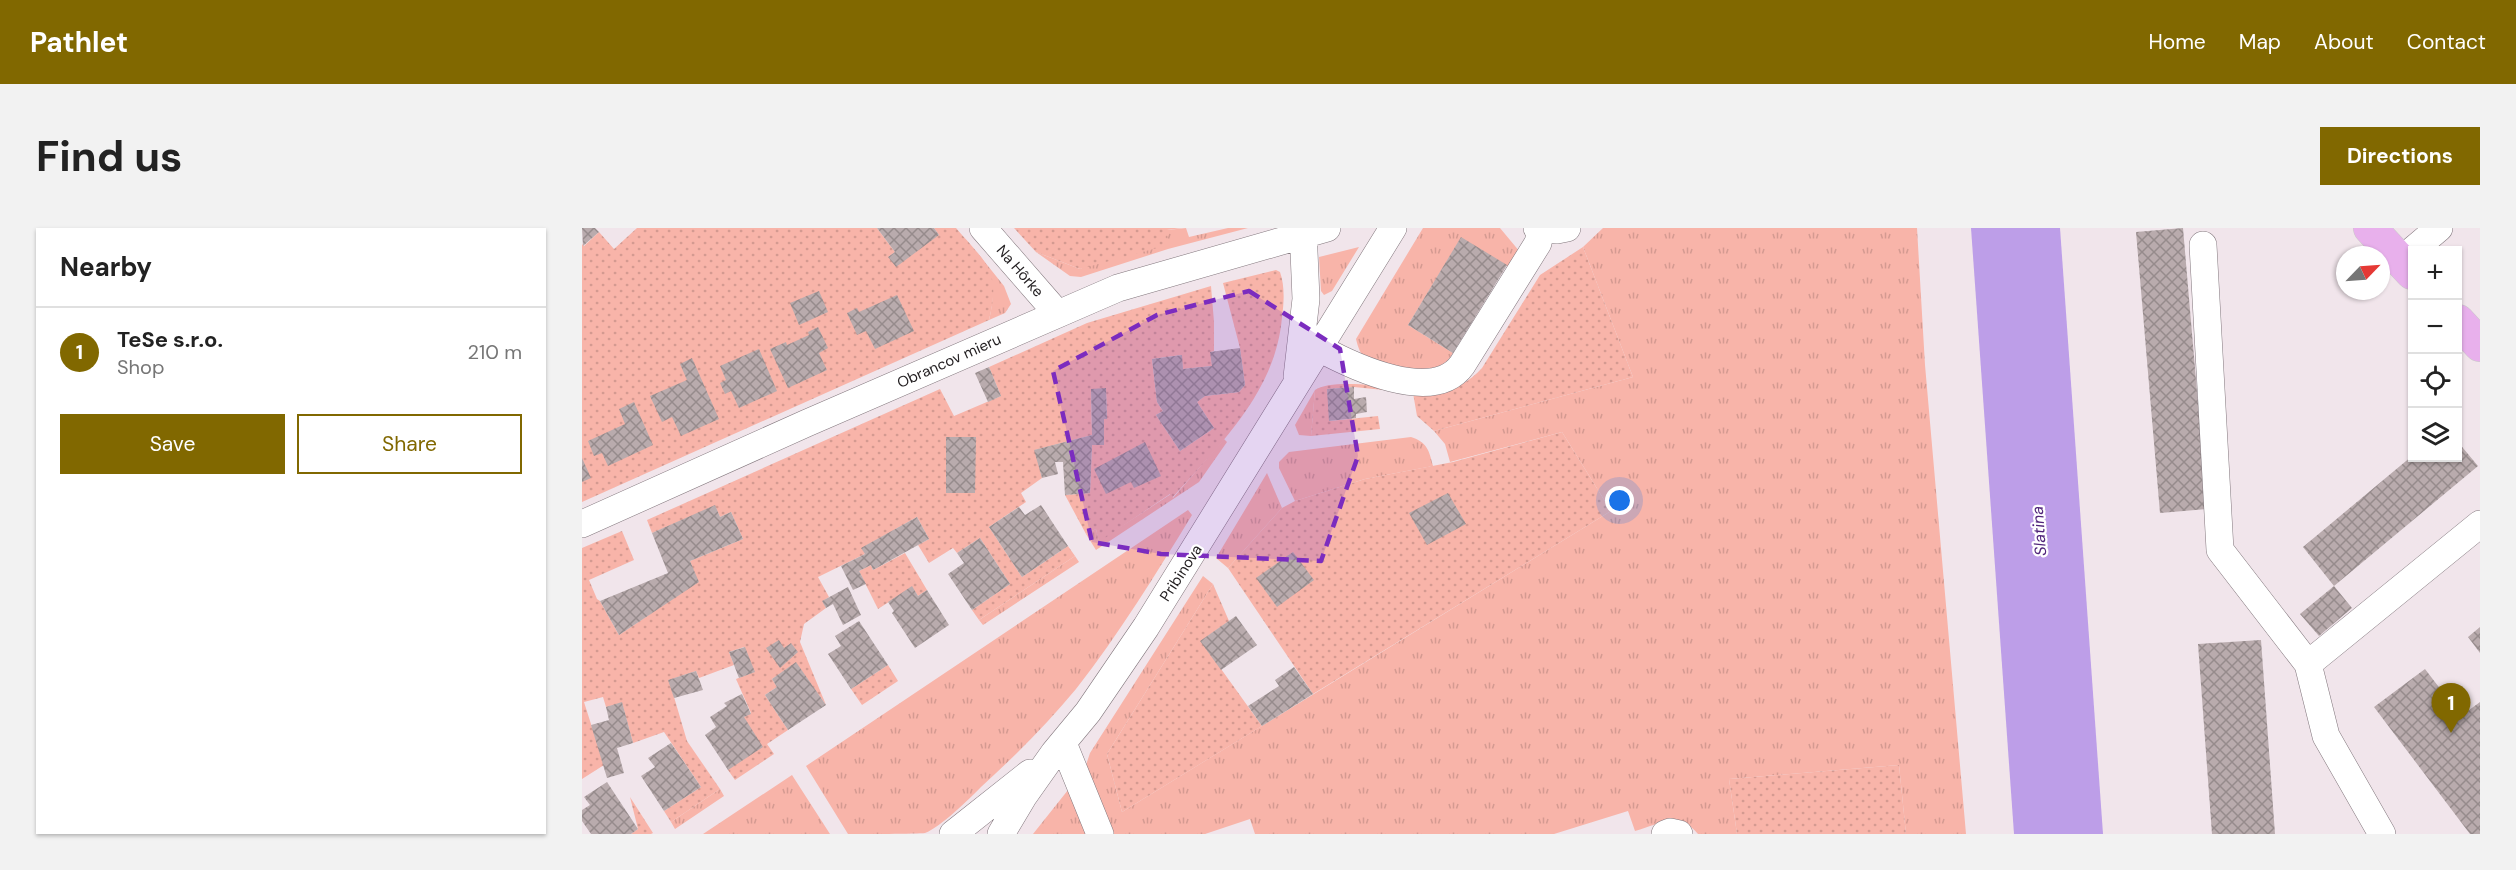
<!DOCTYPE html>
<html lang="en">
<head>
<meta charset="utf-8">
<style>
  :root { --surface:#fff; --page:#f2f2f2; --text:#222; --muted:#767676; --line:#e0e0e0; --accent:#816800 }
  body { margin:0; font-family:"DM Sans",sans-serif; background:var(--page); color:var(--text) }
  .controls { position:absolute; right:18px; top:18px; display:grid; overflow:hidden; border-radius:0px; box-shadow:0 2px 4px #0004 }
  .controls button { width:54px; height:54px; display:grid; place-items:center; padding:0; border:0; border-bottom:2px solid var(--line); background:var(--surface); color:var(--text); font:30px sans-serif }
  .compass { position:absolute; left:1754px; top:18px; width:54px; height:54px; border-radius:50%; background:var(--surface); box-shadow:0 2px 4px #0004; rotate:65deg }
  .you { position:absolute; left:1038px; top:273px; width:21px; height:21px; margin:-15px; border:4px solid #fff; border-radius:50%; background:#1a73e8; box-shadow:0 0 0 9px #1a73e833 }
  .badge { display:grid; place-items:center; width:39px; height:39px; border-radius:50%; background:var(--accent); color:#fff; font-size:20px; font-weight:700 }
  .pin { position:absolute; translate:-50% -50px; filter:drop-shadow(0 2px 3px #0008) }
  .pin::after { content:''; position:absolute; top:32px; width:21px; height:18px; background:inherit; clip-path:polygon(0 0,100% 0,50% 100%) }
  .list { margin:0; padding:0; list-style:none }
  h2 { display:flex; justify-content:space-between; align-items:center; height:78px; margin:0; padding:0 24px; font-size:26px }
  h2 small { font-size:20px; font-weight:400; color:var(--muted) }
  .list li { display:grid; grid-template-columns:39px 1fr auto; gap:18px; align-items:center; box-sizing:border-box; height:90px; padding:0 24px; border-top:2px solid var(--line) }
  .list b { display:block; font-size:22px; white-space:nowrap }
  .list p { margin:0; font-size:20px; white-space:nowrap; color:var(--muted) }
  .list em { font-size:20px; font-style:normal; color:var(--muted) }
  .actions { display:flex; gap:12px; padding:18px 24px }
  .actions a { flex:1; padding:14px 0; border:2px solid var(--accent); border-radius:0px; text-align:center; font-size:21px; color:var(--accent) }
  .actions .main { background:var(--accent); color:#fff }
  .icon { flex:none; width:33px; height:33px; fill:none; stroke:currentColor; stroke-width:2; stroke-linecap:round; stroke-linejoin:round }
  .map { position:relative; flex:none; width:1898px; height:606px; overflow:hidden; border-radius:0px }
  header { display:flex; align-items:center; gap:36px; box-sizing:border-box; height:84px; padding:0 30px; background:var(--accent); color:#fff }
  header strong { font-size:28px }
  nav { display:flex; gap:33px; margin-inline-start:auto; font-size:21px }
  .intro { display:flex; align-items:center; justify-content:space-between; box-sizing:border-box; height:144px; padding:0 36px }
  h1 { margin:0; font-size:42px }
  .button { padding:15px 27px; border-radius:0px; background:var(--accent); color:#fff; font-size:21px; font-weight:700 }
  main { display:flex; gap:36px; padding:0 36px }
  aside { flex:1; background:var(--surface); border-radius:0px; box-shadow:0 2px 4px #0004 }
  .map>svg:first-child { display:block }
</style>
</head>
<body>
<header>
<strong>Pathlet</strong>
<nav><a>Home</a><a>Map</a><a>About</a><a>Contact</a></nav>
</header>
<div class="intro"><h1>Find us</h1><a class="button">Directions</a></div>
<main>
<aside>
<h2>Nearby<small></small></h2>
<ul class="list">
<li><span class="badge">1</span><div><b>TeSe s.r.o.</b><p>Shop</p></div><em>210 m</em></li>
</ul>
<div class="actions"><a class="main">Save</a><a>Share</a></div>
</aside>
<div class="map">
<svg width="1898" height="606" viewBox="0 0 1898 606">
  <defs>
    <pattern id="grass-tufts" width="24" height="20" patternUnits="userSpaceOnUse" patternTransform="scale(1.5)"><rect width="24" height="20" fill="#f8b4a9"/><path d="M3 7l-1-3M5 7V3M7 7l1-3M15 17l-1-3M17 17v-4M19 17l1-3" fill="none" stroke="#d49a91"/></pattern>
    <pattern id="garden-dots" width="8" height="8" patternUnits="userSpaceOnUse" patternTransform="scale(1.5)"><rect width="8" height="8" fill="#f8b4a9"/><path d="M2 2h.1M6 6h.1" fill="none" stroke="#d49a91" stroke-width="1.8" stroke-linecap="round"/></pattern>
    <pattern id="building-cross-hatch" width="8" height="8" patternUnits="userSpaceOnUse" patternTransform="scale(1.5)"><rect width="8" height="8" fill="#b9abad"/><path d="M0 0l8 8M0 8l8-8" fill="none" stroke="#968b8c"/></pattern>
  </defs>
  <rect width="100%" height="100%" fill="#f1e5eb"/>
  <!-- grass -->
  <path fill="url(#grass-tufts)" d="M604,0L607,9L646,0H666L586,21L499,49L488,48L454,24L498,41L585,2Z
    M841,0H918L938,24L928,40L879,10L826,97L871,125C867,131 864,135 857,138C843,144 800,140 786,132C778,127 776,119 774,111Z
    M1021,0H1335L1343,137L1384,606H1324L1317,537L1147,551L1155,606H1116C1098,583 1077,596 1053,603L1046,583L972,606H673L668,591L623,606H527L503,540L508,525L621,348L631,356L525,526L540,584L1029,283L980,204L868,234L863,216L852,203L1051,149L1001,19Z
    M777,19L750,63L742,67L739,63L737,29Z
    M394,23L422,58L429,76L423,85L407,92C414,64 411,46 394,23Z
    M733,162L729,208L717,207L713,197Z
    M829,209C845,214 847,222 851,238L783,251L713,273L697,240V234L707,224Z
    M642,211L645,214L617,254L514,322L504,306L514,301L517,313L589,266L591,270Z
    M685,245L700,280L646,340L634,330Z
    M606,282L610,287C574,346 537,406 494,461C465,496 433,528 399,559C387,571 359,599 343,605C335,606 280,606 266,606L224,538Z
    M493,328L497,334L401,397L397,392Z
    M210,547L248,606H121Z
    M490,557L510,606H451Z
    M138,561L142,568L93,601L89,594Z"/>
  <!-- garden -->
  <path fill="url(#garden-dots)" d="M55,0H295L313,24L306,29L357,7L352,0H374C405,36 419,43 407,92L0,274V16L2,18L17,4L32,21Z
    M432,0H600L585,2L586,17L498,41L454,24Z
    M1001,19L1051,149L852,203L835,188L831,165L772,159L745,161L748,193L796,188L798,201L729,208L733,162C752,148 830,162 856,165C874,161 887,154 900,140L958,47Z
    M694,42L698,44C703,58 702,75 700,89C694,164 637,217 590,270L588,266L517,314L514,301L504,306L483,267L508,265L510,217H522V191L525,190L524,161H509L510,207L453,222L460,250L439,265L444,274L407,299L440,349L486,318L493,328L397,392L390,382L428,356L398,310L375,325L371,320L347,335L336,317L347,311L335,289L280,320L283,326L236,349L247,369L241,373L244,380L222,396L218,414L244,477L214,435L190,451L195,459L183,467L206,502L185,516L192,526L153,552L146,542L162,489L169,485L154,451L172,444L162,419L147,424L152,437L117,450L114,443L87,452L105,513L138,561L89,594L82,583L119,559L82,504L51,515L40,475L24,479L21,469L2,474L22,537L0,551V320L40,303L52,332L7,352L15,371L18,373L37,407L116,354L108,333L161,311L149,284L138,289L133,278L70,305L65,292L358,161L372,188L419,168L407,139L505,95L629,58L632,94V123L629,124L630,138L601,141L599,127L570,131L575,174L581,183L574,187L598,223L632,200L615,174L623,168L657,164L663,157L658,120L641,55Z
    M980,204L1029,283L731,466L646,340L700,280L713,273L783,251L871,234Z
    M323,325L345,362L336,368L330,359L296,381L277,343L289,337L291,342Z
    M631,356L647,393L619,413L680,498L540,584L525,526Z
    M306,437L316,453L280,477L269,461Z
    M1317,537L1324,606H1155L1147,551Z
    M48,569L71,605L69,606H49L56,601Z"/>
  <!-- water -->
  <path fill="#bd9ee8" d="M1389,0H1478L1521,606H1432Z"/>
  <!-- building -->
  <path fill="url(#building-cross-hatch)" d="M0,0H13L17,4L1,18Z
    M295,0H352L357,7L314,39L306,29L313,24Z
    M1601,0L1625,281L1578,285L1554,4Z
    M879,9L925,37L871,125L826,97Z
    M237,63L246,84L217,97L208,75Z
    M315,67L332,103L293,121L284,103L275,107L265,85L275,80L277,84Z
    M236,99L246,120L237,125L245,142L206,160L188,121L204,114L205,117L227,107L226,104Z
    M658,120L663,157L657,164L623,168L615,174L632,200L598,223L574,187L581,183L575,174L570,131L600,127L601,141L630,138L628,124Z
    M177,121L195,163L157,180L149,163L143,166L138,155L144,152L138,138Z
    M110,130L137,191L99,208L90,189L80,194L68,168L105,152L98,136Z
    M407,139L419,168L406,174L393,145Z
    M772,159V171L784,169L785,184L774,186V190L747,193L745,161Z
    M524,160L525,191H522V217H510L508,265L483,267L481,234H473L476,246L460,250L452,222L510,207L509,161Z
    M52,174L71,217L26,238L20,225L12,228L6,213L43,196L37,181Z
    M364,209H394L393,265H364Z
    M563,214L579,248L552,260L549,254L524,266L512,241Z
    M1876,214L1896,238L1752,358L1721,319L1830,228V230H1876Z
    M0,230L9,250L0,254Z
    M866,265L884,296L845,317L827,285Z
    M133,277L138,289L149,284L161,311L108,333L117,354L37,407L18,373L86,345L70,305Z
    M459,277L486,318L440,349L407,299L437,279L443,287Z
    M335,289L347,311L291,342L289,337L277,343L284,356L271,362L259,338L283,326L279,320Z
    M398,310L428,356L390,382L366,346L382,335L375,325Z
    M711,324L732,352L695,379L674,350Z
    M330,358L336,368L345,362L367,397L333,420L310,385L312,383L306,374Z
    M1752,358L1770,380L1737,408L1718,386Z
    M266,359L279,387L261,397L251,376L244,380L240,373Z
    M654,388L675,417L639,442L618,413Z
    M277,393L306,437L269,461L246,426L259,418L253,408Z
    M1898,399V425L1886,409Z
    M197,412L202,420L209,415L216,424L198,440L184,420Z
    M1679,412L1693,606H1630L1616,416Z
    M163,419L173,444L157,450L147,424Z
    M214,434L244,477L206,502L183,467L195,459L190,451Z
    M712,439L731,466L680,498L666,478L697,458L693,452Z
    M1843,441L1879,488L1898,474V606H1888L1792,479Z
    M114,443L121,462L92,470L86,452Z
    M160,466L169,486L162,489L181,519L146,542L123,507L134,499L128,489L145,478L142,475Z
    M40,474L51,515L35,520L42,545L25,550L9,497L27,492L24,479Z
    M89,515L119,559L82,583L59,548L73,539L66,530Z
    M25,554L56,601L49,606H9L0,593V582L8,577L2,569Z"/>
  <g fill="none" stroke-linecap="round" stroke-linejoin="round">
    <defs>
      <path id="minor" d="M401,0L475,85
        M955,0L975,2L985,0
        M1621,17L1638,322L1726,436L1898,296
        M1831,22L1857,0
        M737,120C770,138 851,177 880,137L956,15L959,1
        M715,149L724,71L721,0
        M0,296L225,195L536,60L745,0
        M1726,436L1744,508L1800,606
        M481,515L518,606
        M371,606L448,545
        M419,606L441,569L472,525L506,484L564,399L811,0
        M1083,606L1088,604L1097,606"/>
      <path id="major" d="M1788,0L1830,45
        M1876,93L1898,117"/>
    </defs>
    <!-- minor casing -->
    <use href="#minor" stroke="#82777d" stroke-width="28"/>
    <!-- major casing -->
    <use href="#major" stroke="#cac9c9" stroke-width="34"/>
    <!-- minor -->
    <use href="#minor" stroke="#fff" stroke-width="27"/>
    <!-- major -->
    <use href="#major" stroke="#e8b0ec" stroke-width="33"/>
  </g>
  <!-- marked area -->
  <path fill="#7b2cbf" fill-opacity="0.2" stroke="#7b2cbf" stroke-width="4.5" stroke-dasharray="12 8" stroke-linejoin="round" d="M667,63L758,121L776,228L739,333L579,326L510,314L471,143L575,87Z"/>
  <g text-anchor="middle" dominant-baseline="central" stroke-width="4.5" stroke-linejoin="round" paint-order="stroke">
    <!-- street labels -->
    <g font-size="15" fill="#211d1f" stroke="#fff">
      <text transform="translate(438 43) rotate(49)">Na Hôrke</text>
      <text transform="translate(367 133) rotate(-24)">Obrancov mieru</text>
      <text transform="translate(599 345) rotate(-57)">Pribinova</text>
    </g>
    <!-- water labels -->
    <g font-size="16" font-style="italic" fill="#4f2379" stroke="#fff">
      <text transform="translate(1457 303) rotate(-94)">Slatina</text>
    </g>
  </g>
</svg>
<div class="controls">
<button>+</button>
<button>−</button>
<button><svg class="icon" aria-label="locate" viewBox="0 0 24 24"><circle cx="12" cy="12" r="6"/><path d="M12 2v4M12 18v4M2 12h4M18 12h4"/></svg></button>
<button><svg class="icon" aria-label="layers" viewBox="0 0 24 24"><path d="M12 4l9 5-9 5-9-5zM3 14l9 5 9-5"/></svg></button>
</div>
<svg class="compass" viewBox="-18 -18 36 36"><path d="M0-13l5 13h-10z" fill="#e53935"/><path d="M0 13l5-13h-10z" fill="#767676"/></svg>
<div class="you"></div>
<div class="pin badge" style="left:1869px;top:505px">1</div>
</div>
</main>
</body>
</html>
